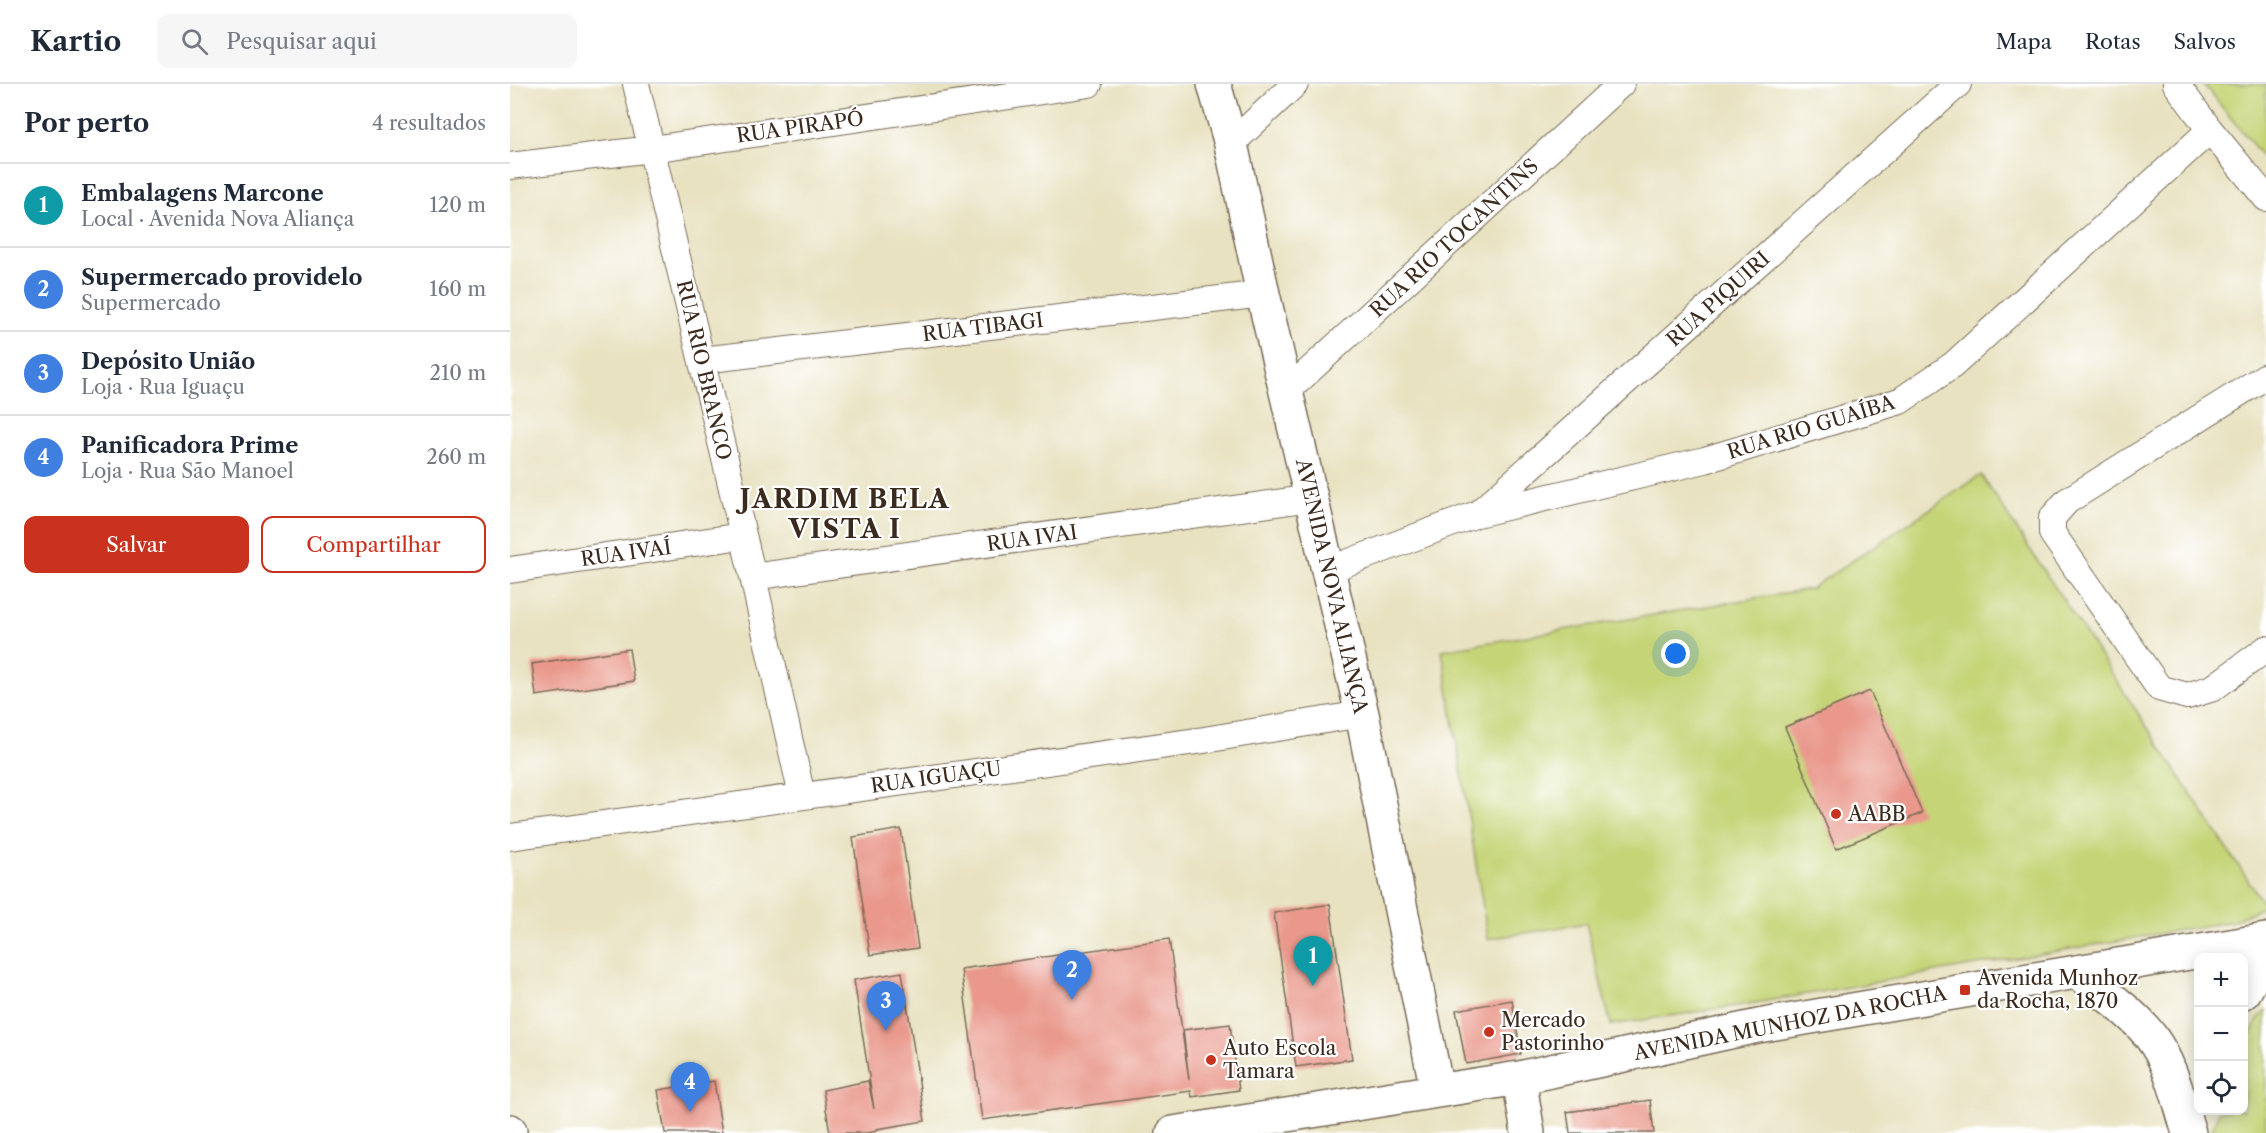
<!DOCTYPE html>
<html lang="pt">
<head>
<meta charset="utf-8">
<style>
  :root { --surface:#fff; --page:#f6f6f7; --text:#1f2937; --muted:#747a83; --line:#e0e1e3; --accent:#c8321e }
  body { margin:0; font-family:"Libre Caslon Text",serif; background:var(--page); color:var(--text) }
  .controls { position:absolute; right:18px; bottom:18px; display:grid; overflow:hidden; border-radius:12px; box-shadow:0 3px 15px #0003 }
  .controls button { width:54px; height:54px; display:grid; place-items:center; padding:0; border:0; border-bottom:2px solid var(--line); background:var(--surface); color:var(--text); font:30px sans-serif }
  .you { position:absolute; left:1166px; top:570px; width:21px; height:21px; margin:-15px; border:4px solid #fff; border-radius:50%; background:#1a73e8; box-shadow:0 0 0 9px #1a73e833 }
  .badge { display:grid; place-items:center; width:39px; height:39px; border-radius:50%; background:var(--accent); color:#fff; font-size:20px; font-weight:700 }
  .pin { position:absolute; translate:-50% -50px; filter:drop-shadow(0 2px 3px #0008) }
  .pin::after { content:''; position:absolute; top:32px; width:21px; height:18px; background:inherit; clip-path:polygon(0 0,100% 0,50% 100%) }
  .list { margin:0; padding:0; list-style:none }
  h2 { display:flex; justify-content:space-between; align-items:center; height:78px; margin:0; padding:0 24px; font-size:26px }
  h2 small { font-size:20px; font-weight:400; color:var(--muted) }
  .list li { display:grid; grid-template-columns:39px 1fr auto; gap:18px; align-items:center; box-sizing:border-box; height:84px; padding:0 24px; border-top:2px solid var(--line) }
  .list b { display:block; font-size:22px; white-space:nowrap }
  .list p { margin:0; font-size:20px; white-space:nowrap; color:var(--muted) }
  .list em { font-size:20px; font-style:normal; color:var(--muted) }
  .actions { display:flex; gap:12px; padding:18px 24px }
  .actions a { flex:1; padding:14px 0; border:2px solid var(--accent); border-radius:12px; text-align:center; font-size:21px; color:var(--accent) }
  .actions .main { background:var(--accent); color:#fff }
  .icon { flex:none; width:33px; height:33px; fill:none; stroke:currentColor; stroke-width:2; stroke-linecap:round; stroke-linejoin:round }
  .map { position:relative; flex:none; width:1756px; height:1049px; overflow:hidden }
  header { display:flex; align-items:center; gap:36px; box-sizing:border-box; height:84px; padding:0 30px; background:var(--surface); border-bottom:2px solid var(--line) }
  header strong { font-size:28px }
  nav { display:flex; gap:33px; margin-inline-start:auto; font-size:21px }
  .search { width:420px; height:54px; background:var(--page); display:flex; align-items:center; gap:15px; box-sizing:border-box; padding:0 21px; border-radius:12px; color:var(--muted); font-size:22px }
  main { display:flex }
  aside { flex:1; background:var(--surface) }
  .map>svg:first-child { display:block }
</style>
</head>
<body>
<header>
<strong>Kartio</strong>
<div class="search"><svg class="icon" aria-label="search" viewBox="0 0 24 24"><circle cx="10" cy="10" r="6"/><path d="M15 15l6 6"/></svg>Pesquisar aqui</div>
<nav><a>Mapa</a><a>Rotas</a><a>Salvos</a></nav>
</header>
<main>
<aside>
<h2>Por perto<small>4 resultados</small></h2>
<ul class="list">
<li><span class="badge" style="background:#0f9aa8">1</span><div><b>Embalagens Marcone</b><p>Local · Avenida Nova Aliança</p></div><em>120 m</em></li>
<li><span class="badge" style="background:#3f7fe0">2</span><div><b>Supermercado providelo</b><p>Supermercado</p></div><em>160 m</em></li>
<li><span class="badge" style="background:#3f7fe0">3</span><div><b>Depósito União</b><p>Loja · Rua Iguaçu</p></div><em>210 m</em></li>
<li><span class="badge" style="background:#3f7fe0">4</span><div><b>Panificadora Prime</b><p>Loja · Rua São Manoel</p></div><em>260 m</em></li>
</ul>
<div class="actions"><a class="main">Salvar</a><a>Compartilhar</a></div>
</aside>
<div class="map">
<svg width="1756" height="1049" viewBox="0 0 1756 1049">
  <rect width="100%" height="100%" fill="#fff"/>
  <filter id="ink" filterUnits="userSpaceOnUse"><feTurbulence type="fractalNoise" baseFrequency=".0167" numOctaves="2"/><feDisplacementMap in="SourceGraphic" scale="12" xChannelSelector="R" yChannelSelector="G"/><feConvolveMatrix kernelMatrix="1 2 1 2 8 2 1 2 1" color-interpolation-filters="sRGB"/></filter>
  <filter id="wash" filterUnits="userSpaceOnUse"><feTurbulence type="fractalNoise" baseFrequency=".008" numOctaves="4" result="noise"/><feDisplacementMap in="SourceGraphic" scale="24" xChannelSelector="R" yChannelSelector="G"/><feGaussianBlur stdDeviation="1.35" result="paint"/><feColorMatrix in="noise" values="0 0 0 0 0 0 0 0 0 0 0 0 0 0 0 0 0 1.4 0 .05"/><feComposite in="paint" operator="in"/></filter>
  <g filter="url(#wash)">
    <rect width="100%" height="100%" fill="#e8e2c1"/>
    <!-- green -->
    <path fill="#c4d476" stroke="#807f4a" stroke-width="1.5" d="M1693,0H1756V77Z
      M1471,391L1755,822L1723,837L1251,918L1101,941L1076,839L978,855L932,566L1300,505Z
      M1756,927V1049H1701L1709,1027L1734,1026V964L1748,935Z"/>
    <g id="blocks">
      <!-- building -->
      <path fill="#e9988b" d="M119,565L124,597L26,612L22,580Z
        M1360,607L1412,729L1326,765L1275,643Z
        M391,745L408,864L360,871L343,753Z
        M820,820L842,975L786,983L764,829Z
        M659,855L679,996L673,946L720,940L729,1006L682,1013L681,1007L472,1036L451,885Z
        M392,888L415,1037L367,1045V1047L357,1049H320L313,1006L358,997L364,1025L344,896Z
        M1002,916L1011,970L956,980L946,926Z
        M204,997L212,1049H155L148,1006Z
        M1140,1016L1144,1049H1060L1057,1028Z"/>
    </g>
  </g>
  <g filter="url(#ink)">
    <use href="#blocks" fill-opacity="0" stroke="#786a57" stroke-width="1.5"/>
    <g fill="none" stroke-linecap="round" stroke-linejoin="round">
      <defs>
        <path id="street" d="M126,0L243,493L292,712
          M1666,0L1700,46L1756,114
          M721,60L785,0
          M0,82L142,65L579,0
          M192,276L753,210
          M1756,292L1557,417L1542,434V449L1649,604L1677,612L1703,604L1756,565
          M776,308L1111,0
          M970,428L1448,0
          M0,486L232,452
          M818,486L967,430L1195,376L1390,317L1443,281L1700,46
          M243,493L801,414
          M0,753L694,656L852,630"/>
        <path id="secondary" d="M704,0L721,60L753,210L852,630L927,1006
          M1009,994L1018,1049
          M0,1047V1049
          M663,1049L1009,994L1248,942L1756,856"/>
        <path id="highway" d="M1567,888C1590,906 1624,930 1641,953C1662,981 1669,1017 1679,1049
          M1734,908L1756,871"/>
      </defs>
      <!-- street casing -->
      <use href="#street" stroke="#786a57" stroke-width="28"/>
      <!-- secondary casing -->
      <use href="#secondary" stroke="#786a57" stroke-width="36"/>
      <!-- highway casing -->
      <use href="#highway" stroke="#786a57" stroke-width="36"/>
      <!-- street -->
      <use href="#street" stroke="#fff" stroke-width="26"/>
      <!-- secondary -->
      <use href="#secondary" stroke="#fff" stroke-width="33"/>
      <!-- highway -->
      <use href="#highway" stroke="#fff" stroke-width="33"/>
    </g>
  </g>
  <!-- markers -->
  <g fill="#c8321e" stroke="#fff" stroke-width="2">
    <circle cx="1326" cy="730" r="6"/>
    <rect x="1449" y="900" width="12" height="12" rx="3"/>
    <circle cx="979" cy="948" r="6"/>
    <circle cx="701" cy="976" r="6"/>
  </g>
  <g text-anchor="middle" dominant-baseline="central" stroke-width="4.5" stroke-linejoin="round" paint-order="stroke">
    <!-- street labels -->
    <g font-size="20" fill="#3b2a1e" stroke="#fff">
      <text transform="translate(290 43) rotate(-8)">RUA PIRAPÓ</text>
      <text transform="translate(944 154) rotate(-43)">RUA RIO TOCANTINS</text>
      <text transform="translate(1208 215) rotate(-42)">RUA PIQUIRI</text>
      <text transform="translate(473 243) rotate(-7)">RUA TIBAGI</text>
      <text transform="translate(194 286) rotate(77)">RUA RIO BRANCO</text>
      <text transform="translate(1301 343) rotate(-17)">RUA RIO GUAÍBA</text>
      <text transform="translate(522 454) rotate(-8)">RUA IVAI</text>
      <text transform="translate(116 469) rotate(-8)">RUA IVAÍ</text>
      <text transform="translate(822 502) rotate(77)">AVENIDA NOVA ALIANÇA</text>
      <text transform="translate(426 693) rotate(-8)">RUA IGUAÇU</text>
      <text transform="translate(1280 939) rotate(-11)">AVENIDA MUNHOZ DA ROCHA</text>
    </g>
    <!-- poi labels -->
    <g font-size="20" fill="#3b2a1e" stroke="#fff" text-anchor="start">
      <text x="1338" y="730">AABB</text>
      <text x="1467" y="894">Avenida Munhoz<tspan x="1467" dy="23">da Rocha, 1870</tspan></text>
      <text x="991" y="936">Mercado<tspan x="991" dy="23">Pastorinho</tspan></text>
      <text x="713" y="964">Auto Escola<tspan x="713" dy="23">Tamara</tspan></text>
    </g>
    <!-- district labels -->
    <g font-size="26" font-weight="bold" letter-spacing="1.5" fill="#3b2a1e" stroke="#fff">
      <text x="335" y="415">JARDIM BELA<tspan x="335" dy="30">VISTA I</tspan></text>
    </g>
  </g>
</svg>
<div class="controls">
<button>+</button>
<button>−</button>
<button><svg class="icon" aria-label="locate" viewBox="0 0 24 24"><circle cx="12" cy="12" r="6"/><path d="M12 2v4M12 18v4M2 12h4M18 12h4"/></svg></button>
</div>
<div class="you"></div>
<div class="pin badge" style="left:803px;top:902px;background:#0f9aa8">1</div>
<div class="pin badge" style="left:562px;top:916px;background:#3f7fe0">2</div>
<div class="pin badge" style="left:376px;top:947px;background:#3f7fe0">3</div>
<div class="pin badge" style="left:180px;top:1028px;background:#3f7fe0">4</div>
</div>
</main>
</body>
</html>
